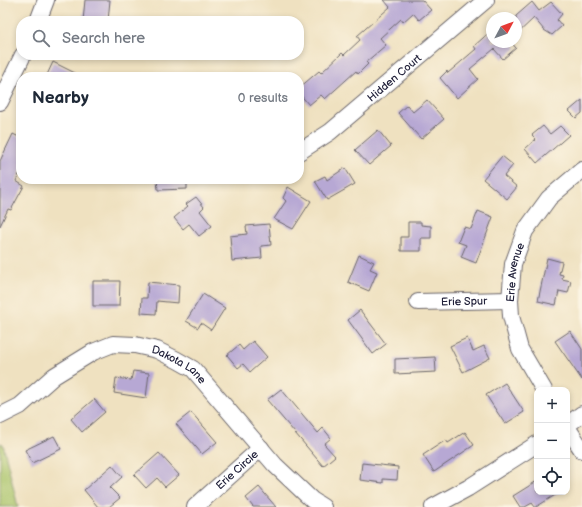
<!DOCTYPE html>
<html lang="en">
<head>
<meta charset="utf-8">
<style>
  :root { --surface:#fff; --page:#f6f6f7; --text:#1f2937; --muted:#747a83; --line:#e0e1e3 }
  body { margin:0; font-family:"Balsamiq Sans",sans-serif; background:var(--page); color:var(--text) }
  .controls { position:absolute; right:12px; bottom:12px; display:grid; overflow:hidden; border-radius:8px; box-shadow:0 2px 6px #0003 }
  .controls button { width:36px; height:36px; display:grid; place-items:center; padding:0; border:0; border-bottom:1px solid var(--line); background:var(--surface); color:var(--text); font:20px sans-serif }
  .compass { position:absolute; left:486px; top:12px; width:36px; height:36px; border-radius:50%; background:var(--surface); box-shadow:0 2px 6px #0003; rotate:49deg }
  .list { margin:0; padding:0; list-style:none }
  h2 { display:flex; justify-content:space-between; align-items:center; height:52px; margin:0; padding:0 16px; font-size:17px }
  h2 small { font-size:13px; font-weight:400; color:var(--muted) }
  .icon { flex:none; width:22px; height:22px; fill:none; stroke:currentColor; stroke-width:2; stroke-linecap:round; stroke-linejoin:round }
  .map { position:relative; flex:none; width:582px; height:507px; overflow:hidden }
  .search { position:absolute; background:var(--surface); box-shadow:0 2px 6px #0003; left:16px; top:16px; width:288px; height:44px; display:flex; align-items:center; gap:10px; box-sizing:border-box; padding:0 14px; border-radius:16px; color:var(--muted); font-size:15px }
  .panel { position:absolute; background:var(--surface); box-shadow:0 2px 6px #0003; left:16px; top:72px; width:288px; height:112px; border-radius:16px }
  .map>svg:first-child { display:block }
</style>
</head>
<body>
<div class="map">
<svg width="582" height="507" viewBox="0 0 582 507">
  <rect width="100%" height="100%" fill="#fcf5e5"/>
  <filter id="ink" filterUnits="userSpaceOnUse"><feTurbulence type="fractalNoise" baseFrequency=".025" numOctaves="2"/><feDisplacementMap in="SourceGraphic" scale="8" xChannelSelector="R" yChannelSelector="G"/><feConvolveMatrix kernelMatrix="1 2 1 2 8 2 1 2 1" color-interpolation-filters="sRGB"/></filter>
  <filter id="wash" filterUnits="userSpaceOnUse"><feTurbulence type="fractalNoise" baseFrequency=".012" numOctaves="4" result="noise"/><feDisplacementMap in="SourceGraphic" scale="16" xChannelSelector="R" yChannelSelector="G"/><feGaussianBlur stdDeviation="0.9" result="paint"/><feColorMatrix in="noise" values="0 0 0 0 0 0 0 0 0 0 0 0 0 0 0 0 0 1.4 0 .05"/><feComposite in="paint" operator="in"/></filter>
  <g filter="url(#wash)">
    <rect width="100%" height="100%" fill="#efe1c0"/>
    <!-- green -->
    <path fill="#aac46a" stroke="#667352" d="M0,443L3,444L18,507H0Z"/>
    <g id="blocks">
      <!-- building -->
      <path fill="#b7a8d4" d="M85,0H110L108,21H83Z
        M384,0H422L431,10L419,20L413,13L403,22L401,19L380,38L386,45L366,62L368,64L358,74L356,71L325,99L321,95L309,105L299,93V88L319,71L321,73L342,53L344,55L360,40L357,36L390,7Z
        M532,2L539,11L551,2L562,14L557,20L562,26L552,35L544,30L534,18L516,35V16Z
        M492,30V42H511L516,48L503,59L494,49L470,69L478,79L457,98L440,78L447,71L448,73L476,49L474,46Z
        M53,62L83,77H46Z
        M427,100L444,119L421,139L398,113L407,105L413,112Z
        M582,100V113L576,118L569,111Z
        M543,126L550,134L560,126L569,135L537,163L525,149L536,139L532,135Z
        M378,130L391,146L369,165L355,150Z
        M13,134L21,138V170L16,181L24,186L11,210L8,209L0,226V161Z
        M502,156L513,165L504,176L517,187L507,199L483,179Z
        M345,168L355,184L327,200L315,181L325,176L327,180Z
        M157,179H187V189L158,190Z
        M288,187L311,201L293,229L274,219L286,201L283,198Z
        M196,197L204,207L200,211L212,226L199,236L189,224L183,229L174,218L188,206L186,204Z
        M478,211L493,217L476,263L461,257L466,245L458,242L464,227L471,229Z
        M408,222H421V225L431,226V238H421V251H401V237H408Z
        M269,224L271,245L261,246L262,258L232,261L230,236L247,234L246,226Z
        M359,255L374,262L370,269L377,272L369,291L348,282Z
        M547,258L562,262L559,274L563,275L562,279L571,281L568,293L559,291L556,305L538,301Z
        M93,281H120L119,306H93Z
        M148,282L179,285L178,303L157,301L156,314L141,313L142,298H147Z
        M203,294L225,308L211,330L201,323L198,328L186,321Z
        M360,310L386,344L373,354L348,320Z
        M570,331L582,349V380L555,341Z
        M467,338L473,351L484,346L490,358L463,372L450,346Z
        M253,341L267,357L250,372L243,364L238,368L227,355L239,345L243,350Z
        M435,357L436,372L395,374V359Z
        M133,371L149,373L146,398L114,393L116,378L131,380Z
        M505,383L524,412L505,424L486,395Z
        M281,389L318,433L323,428L331,438L324,444L335,456L323,466L267,400Z
        M94,399L105,412L82,432L71,419Z
        M191,412L217,442L202,454L176,424Z
        M465,432L474,445L434,472L423,455L446,440L448,443Z
        M54,436L61,449L32,463L25,450Z
        M159,453L179,475L165,487L157,478L146,488L134,475Z
        M362,463L398,467L397,480L383,479V483L360,480Z
        M112,465L122,477L110,488L120,498L109,507H98L84,490Z
        M537,481V492H560L536,507H535L532,503L525,507H520L513,496Z
        M259,487L276,507H253L246,498Z"/>
    </g>
  </g>
  <g filter="url(#ink)">
    <use href="#blocks" fill-opacity="0" stroke="#6a656a" stroke-width="1"/>
    <g fill="none" stroke-linecap="round" stroke-linejoin="round">
      <defs>
        <g id="minor">
          <path d="M38,21L46,0"/>
          <path d="M0,102L23,55"/>
          <path id="s1" d="M299,152L330,132L486,0"/>
          <path id="s2" d="M418,302L510,300"/>
          <path id="s3" d="M544,390L520,349L511,316L510,300L513,264L525,231L549,198L582,170"/>
          <path id="s4" d="M0,416L20,406L54,376L93,352L113,344L135,345L157,350L177,360L193,369L275,465L312,500L323,507"/>
          <path d="M567,425L582,414"/>
          <path d="M567,427L582,450"/>
          <path id="s5" d="M195,507L261,448"/>
          <path d="M433,507L468,488L537,444"/>
        </g>
      </defs>
      <!-- minor casing -->
      <use href="#minor" stroke="#6a656a" stroke-width="18"/>
      <!-- minor -->
      <use href="#minor" stroke="#fff" stroke-width="16"/>
    </g>
  </g>
  <g text-anchor="middle" dominant-baseline="central" stroke-width="3.5" stroke-linejoin="round" paint-order="stroke">
    <!-- street labels -->
    <g font-size="11" fill="#22223b" stroke="#fcf5e5">
      <text stroke="none"><textPath href="#s1" startOffset="121">Hidden Court</textPath></text>
      <text stroke="none"><textPath href="#s3" startOffset="126">Erie Avenue</textPath></text>
      <text stroke="none"><textPath href="#s2" startOffset="46">Erie Spur</textPath></text>
      <text stroke="none"><textPath href="#s4" startOffset="206">Dakota Lane</textPath></text>
      <text stroke="none"><textPath href="#s5" startOffset="56">Erie Circle</textPath></text>
    </g>
  </g>
</svg>
<div class="controls">
<button>+</button>
<button>−</button>
<button><svg class="icon" aria-label="locate" viewBox="0 0 24 24"><circle cx="12" cy="12" r="6"/><path d="M12 2v4M12 18v4M2 12h4M18 12h4"/></svg></button>
</div>
<svg class="compass" viewBox="-18 -18 36 36"><path d="M0-13l5 13h-10z" fill="#e53935"/><path d="M0 13l5-13h-10z" fill="#747a83"/></svg>
<div class="search"><svg class="icon" aria-label="search" viewBox="0 0 24 24"><circle cx="10" cy="10" r="6"/><path d="M15 15l6 6"/></svg>Search here</div>
<section class="panel">
<h2>Nearby<small>0 results</small></h2>
<ul class="list">
</ul>
</section>
</div>
</body>
</html>
